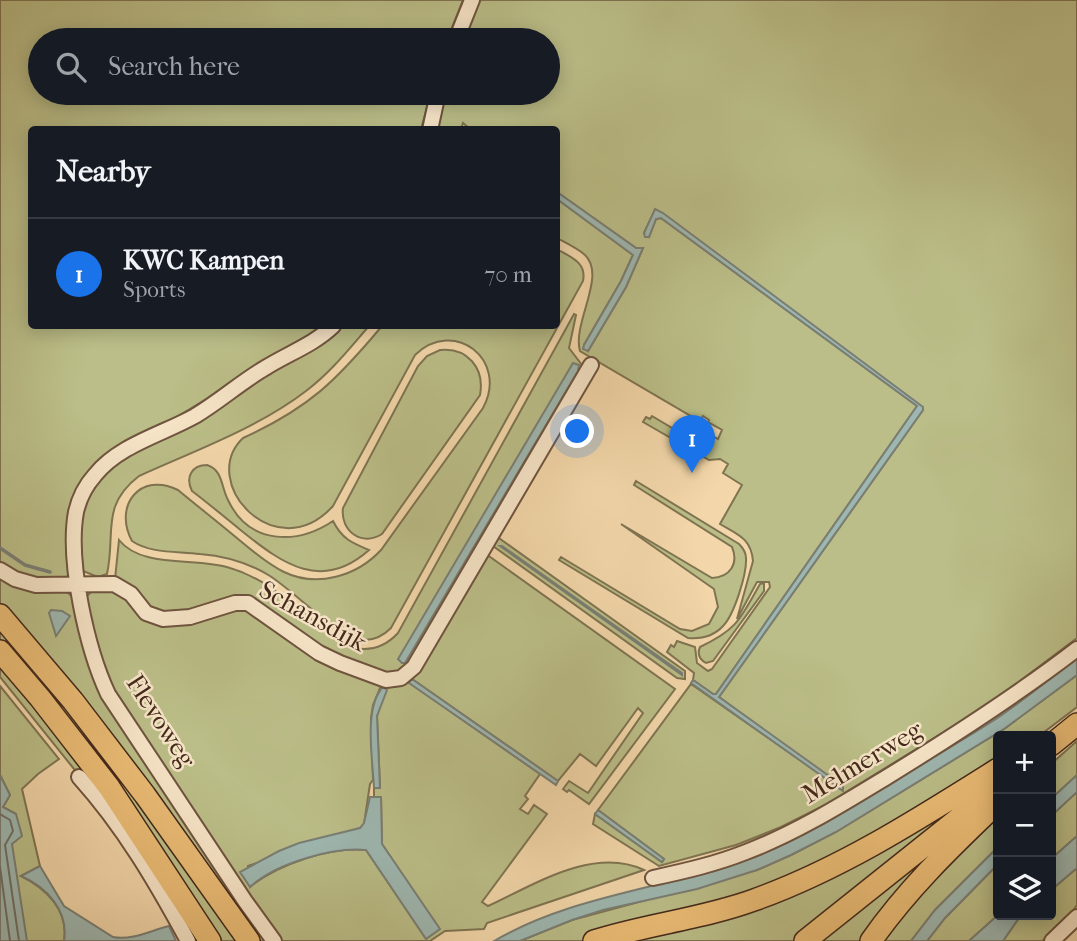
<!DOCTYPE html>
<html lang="en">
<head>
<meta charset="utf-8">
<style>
  :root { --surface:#171b24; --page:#242831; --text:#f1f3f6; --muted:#9ea1a6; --line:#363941; --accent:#1a73e8 }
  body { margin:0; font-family:"IM FELL French Canon",serif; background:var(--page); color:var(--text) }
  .controls { position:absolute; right:21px; bottom:21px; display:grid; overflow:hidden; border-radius:7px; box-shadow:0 4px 18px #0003 }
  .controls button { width:63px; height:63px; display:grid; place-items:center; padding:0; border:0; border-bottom:2px solid var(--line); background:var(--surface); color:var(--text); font:35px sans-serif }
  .you { position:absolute; left:578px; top:432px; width:24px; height:24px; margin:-18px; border:5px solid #fff; border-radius:50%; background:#1a73e8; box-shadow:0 0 0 10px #1a73e833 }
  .badge { display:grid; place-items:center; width:46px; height:46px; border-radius:50%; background:var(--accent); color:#fff; font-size:23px; font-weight:700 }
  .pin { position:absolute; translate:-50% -58px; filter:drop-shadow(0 2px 4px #0008) }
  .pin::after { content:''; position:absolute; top:37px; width:24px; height:21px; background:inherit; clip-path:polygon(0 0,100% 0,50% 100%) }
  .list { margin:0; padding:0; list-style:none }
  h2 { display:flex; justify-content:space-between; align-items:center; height:91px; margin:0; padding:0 28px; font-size:30px }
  h2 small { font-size:23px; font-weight:400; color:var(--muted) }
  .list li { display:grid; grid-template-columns:46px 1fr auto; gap:21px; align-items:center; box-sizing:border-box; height:112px; padding:0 28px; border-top:2px solid var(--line) }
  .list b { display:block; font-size:26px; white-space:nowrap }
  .list p { margin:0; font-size:23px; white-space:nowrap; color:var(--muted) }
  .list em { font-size:23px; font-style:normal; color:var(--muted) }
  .icon { flex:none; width:38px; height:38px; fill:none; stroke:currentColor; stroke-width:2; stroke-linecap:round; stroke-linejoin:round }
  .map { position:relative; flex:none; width:1077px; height:941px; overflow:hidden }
  .search { position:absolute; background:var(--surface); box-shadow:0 4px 18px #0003; left:28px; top:28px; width:532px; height:77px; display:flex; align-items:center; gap:18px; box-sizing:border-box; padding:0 24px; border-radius:38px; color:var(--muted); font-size:26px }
  .panel { position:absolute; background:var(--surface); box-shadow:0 4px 18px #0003; left:28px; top:126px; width:532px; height:203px; border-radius:7px }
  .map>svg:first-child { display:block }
</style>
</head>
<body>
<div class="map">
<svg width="1077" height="941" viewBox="0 0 1077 941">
  <rect width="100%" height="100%" fill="#f3d7aa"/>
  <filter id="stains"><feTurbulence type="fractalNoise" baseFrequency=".00286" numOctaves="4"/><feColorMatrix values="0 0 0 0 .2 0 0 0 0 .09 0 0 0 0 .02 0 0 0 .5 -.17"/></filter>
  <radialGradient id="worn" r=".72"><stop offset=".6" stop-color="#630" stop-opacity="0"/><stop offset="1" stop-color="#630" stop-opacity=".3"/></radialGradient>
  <!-- green -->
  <path fill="#bbbe88" stroke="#7f7452" stroke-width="2" fill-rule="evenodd" d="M0,0H463L447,40H40V93H431L421,129L32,130V326H324L318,332C241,380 161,423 87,476L72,569L66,578L31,580L0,565Z
    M478,0H1077V638L988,705L825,805L781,827L736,845L659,866L593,824L595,814L662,862L664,859L598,810L691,684L843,790V788L719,697L923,410L655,210L644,233L649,237L656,219L661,218L917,406L716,694H713L693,680L694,673L667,652L671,645L674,647L677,641L695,647L697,663L708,671L712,669L770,587L769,582H757L737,619L753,561C751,538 738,535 720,524L742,485L723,473L728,464L720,459L709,460L643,422L646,417L650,419L652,416L694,441L701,429L718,439L722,430L708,422L709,420L703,416L700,421L696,419L580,351C572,323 607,276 585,255C577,248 566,243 557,238V199L633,255L621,281L584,345L588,351L626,287L643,248H636L557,192L556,130L470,129L463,123L461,129L435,130L444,93H548V40H462Z
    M557,249C570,257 587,262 583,281L391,628C382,637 370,642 357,639C336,634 292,590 270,576C249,563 225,556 200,554C178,551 151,554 132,541C113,506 140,471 178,490C196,505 214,519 232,534C248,547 265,563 284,572C317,588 357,576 381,550L483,408C509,360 454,317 415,355L333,506C276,569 197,482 243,438C309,408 336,381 382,326H556Z
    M574,314L576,315L569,348L582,365V371L403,671L387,675L335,656L259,603L164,614L153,611L115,579L119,540C142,569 196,557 230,568C265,578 292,604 320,626C330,633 339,642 351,647C369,652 385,647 398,633Z
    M340,326H369C349,349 331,372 306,391C258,428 194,451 139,476C100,506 116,533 107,574L98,577L83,571C79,543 76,508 94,484C100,477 108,471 114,464Z
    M440,350C467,347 485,368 480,395L382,534C362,547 340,531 343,508L418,366L427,356Z
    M207,465C223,470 221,487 228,500C249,545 297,545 333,521C342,539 352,543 369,550C322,592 283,564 243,532C226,518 209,504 192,491C185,477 192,465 207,465Z
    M636,481L739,544C743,548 746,552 746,558C747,574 734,615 723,626C714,636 701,639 688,638L559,560L561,557L680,629L692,631L709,624L718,607L714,589L621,524L712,578C730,577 739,564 732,547L634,485Z
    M496,536L685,671V679L677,678L493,546L492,544Z
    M486,554L675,689L589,804L569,790L567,792L563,789L569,781L588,793L643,713L638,708L596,766L580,754L558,781L412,679L410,683L540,774L525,796L528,799L520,809L528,814L534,805L547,814L482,902L488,906C534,885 593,846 644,870L487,923L484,929L445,931L430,941H280L114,698L90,623L87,596C96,585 113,587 124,595C131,600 137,610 143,617L243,607L316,657L397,684ZM380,688L382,700L377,716L380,788H374V797H381L382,844L439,929L426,938L366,850C330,847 278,864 250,887L248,866L360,828L364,824L370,784L373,780L371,718L373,705Z
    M0,575L67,592L76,600L95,674L269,941H254L0,609Z
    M764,583V591L713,661L706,663C699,659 697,654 700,647C738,629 740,619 760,584Z
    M0,622L83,721L237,941H218L0,645Z
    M0,657L56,724L199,941H194L82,776L74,769L0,677Z
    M1077,675V707L1039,736H998V764L791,885L584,941H520L572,920L757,870L791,855L836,832L1004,729Z
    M0,686L59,759L38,774L22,789L40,866L21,876C46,888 69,911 64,941H27L25,937L11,844L16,814L3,807L10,795L0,775Z
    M1077,741V775L1051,799V764Z
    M993,782L794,941H611L712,917Z
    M1077,792V836L1051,859V816Z
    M984,807L869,941H818Z
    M998,814V847L935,910L911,941H879L918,891Z
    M998,864V915L969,941H927L945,918Z
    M1077,868V905L1063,924L1042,941H1003L1021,915H1051V890Z"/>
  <!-- water -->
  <path fill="#9eb8b1" stroke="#7a7f75" stroke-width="2" d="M557,192L636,248H643L626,287L588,351L583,349L584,345L621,281L633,255L557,199Z
    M655,209L663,213L923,407V410L719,697L843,786V791L691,683L693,680L713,694H716L917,406L661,218L656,219L649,237H645L644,233Z
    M573,363L579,365L578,371L405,663H402L398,659Z
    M500,546H502L682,673V675Z
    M51,610L62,611L70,616L56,636L49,613Z
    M1077,658V675L1004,729L836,832L791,855L757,870L697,889L603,910L572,920L520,941H494C573,895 665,889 751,858C801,840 846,810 891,783C926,761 962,741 996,719C1024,700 1050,679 1077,658Z
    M412,679L558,781L556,785L409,683Z
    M383,687L387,690L377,716L380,788H374C373,761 363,708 383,687Z
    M0,775L10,795L3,807L16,814L22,836L12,844L27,941H0Z
    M1077,775V792L1051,816V799Z
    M370,797H381L382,844L440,929L426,939L366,850C332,847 276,863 250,887L240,872L279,851L299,843L360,828L364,823Z
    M598,810L664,859L662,862L595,814Z
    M1077,836V868L1051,890V859Z
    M998,847V864L945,918L927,941H911L935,910Z
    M40,866L64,906L113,937C132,941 152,930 169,926L176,941H64C69,910 46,887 21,876Z
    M998,915H1021L1003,941H969Z"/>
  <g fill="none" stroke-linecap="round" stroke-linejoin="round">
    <!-- shore -->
    <path stroke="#707066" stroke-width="2" d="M0,814L10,820L13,831L5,845L19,941
      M0,867L10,941"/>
    <!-- stream -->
    <path stroke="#7a7f75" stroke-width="3.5" d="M0,548L25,565L50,572"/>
    <defs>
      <path id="minor" d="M456,40L472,0
        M430,130L438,93
        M0,570L15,579L36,585L114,584L131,594L146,613L163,619L190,617L235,603H248L319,653L340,663L386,680L401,678L414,667L591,365
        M79,777C124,827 156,882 188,941
        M653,878C685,871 716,864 746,852C796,833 841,805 887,777C952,737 1016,696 1077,649
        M274,941L245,901L108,694C87,649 67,561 76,512C79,499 86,485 95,475C119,445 163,434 195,416C220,401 241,382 265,368C289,353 313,345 333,326
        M1052,941L1077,917"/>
      <path id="highway" d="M0,615L73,701L145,795L249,941
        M0,651L40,698L109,787L210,941
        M1051,745L1077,724
        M594,941C647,924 702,919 754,900C841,869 920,818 998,769
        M805,941L998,787
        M871,941C906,891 948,850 992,808"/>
    </defs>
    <!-- minor casing -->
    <use href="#minor" stroke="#6f543f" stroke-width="18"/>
    <!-- highway casing -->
    <use href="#highway" stroke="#43291b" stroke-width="24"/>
    <!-- minor -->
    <use href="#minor" stroke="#f7e5c8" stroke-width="14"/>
    <!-- highway -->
    <use href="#highway" stroke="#eabc75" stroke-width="21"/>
  </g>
  <g text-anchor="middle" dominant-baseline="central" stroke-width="5" stroke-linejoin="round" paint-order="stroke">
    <!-- street labels -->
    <g font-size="26" fill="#43291b" stroke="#f7e5c8">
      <text transform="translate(313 616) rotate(29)">Schansdijk</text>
      <text transform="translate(161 721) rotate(57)">Flevoweg</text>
      <text transform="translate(862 762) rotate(-31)">Melmerweg</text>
    </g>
  </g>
  <rect width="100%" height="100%" filter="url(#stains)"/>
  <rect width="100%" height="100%" fill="url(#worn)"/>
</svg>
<div class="controls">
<button>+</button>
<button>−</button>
<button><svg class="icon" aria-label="layers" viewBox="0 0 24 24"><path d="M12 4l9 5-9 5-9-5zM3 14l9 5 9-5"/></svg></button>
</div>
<div class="you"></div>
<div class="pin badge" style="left:692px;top:473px">1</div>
<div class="search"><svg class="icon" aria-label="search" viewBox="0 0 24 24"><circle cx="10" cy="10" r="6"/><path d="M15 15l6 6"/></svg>Search here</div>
<section class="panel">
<h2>Nearby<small></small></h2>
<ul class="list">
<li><span class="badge">1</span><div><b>KWC Kampen</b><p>Sports</p></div><em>70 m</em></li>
</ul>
</section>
</div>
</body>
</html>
